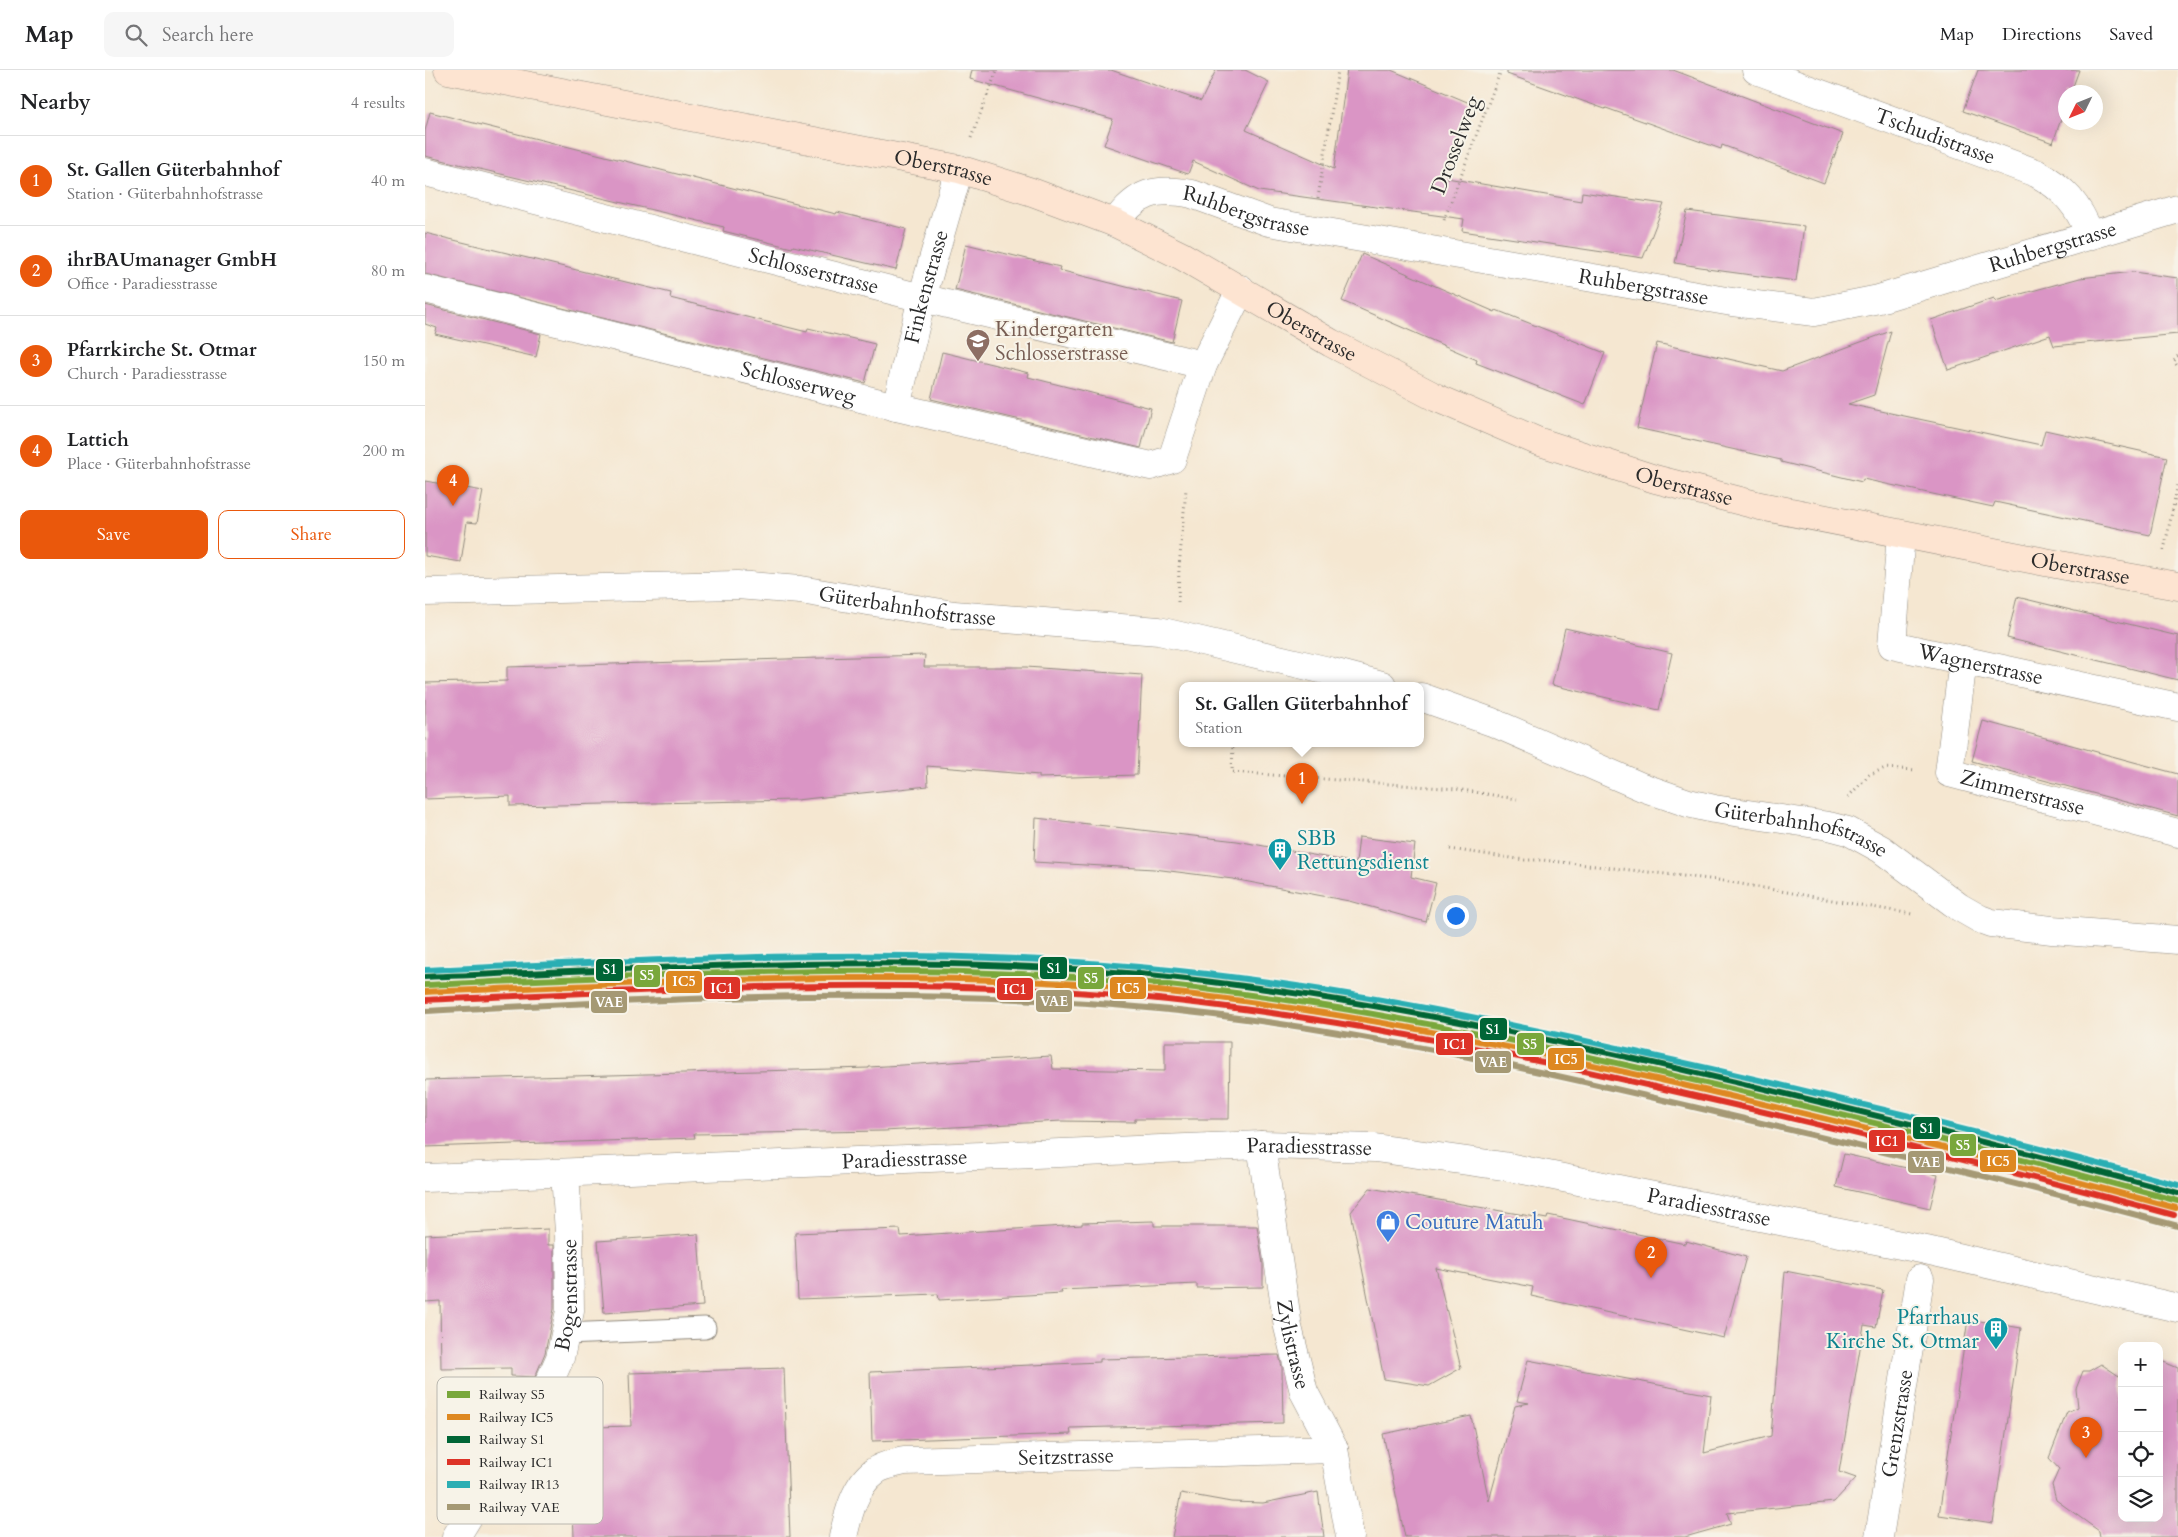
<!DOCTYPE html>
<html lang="en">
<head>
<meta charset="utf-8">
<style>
  :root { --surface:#fff; --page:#f6f6f6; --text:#202124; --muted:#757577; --line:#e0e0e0; --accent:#ea580c }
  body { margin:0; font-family:Cardo,serif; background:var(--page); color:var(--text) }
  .controls { position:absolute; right:15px; bottom:15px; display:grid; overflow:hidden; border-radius:10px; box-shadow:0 5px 20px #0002 }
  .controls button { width:45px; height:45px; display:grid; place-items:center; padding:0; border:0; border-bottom:1px solid var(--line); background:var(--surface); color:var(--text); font:25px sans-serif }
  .compass { position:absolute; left:1633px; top:15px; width:45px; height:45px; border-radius:50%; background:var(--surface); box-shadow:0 5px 20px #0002; rotate:227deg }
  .you { position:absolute; left:1030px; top:845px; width:18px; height:18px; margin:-12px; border:4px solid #fff; border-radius:50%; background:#1a73e8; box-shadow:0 0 0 8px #1a73e833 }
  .badge { display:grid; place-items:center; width:32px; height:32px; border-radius:50%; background:var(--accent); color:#fff; font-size:16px; font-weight:700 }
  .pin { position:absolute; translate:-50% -41px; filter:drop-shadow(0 1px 2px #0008) }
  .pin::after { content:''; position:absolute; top:26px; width:18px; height:15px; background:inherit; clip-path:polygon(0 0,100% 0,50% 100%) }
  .popup { position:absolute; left:754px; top:612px; width:245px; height:65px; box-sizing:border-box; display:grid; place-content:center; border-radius:10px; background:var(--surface); filter:drop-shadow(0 1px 4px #0005); font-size:16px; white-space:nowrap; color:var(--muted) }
  .popup b { font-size:19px; color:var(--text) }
  .popup::after { content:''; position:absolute; left:50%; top:100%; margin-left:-10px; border:10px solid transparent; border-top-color:var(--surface) }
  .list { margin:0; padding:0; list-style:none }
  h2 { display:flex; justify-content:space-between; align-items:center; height:65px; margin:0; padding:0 20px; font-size:21px }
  h2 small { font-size:16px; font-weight:400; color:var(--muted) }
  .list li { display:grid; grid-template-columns:32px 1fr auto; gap:15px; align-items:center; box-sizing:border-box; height:90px; padding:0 20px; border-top:1px solid var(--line) }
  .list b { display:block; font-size:19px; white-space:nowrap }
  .list p { margin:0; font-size:16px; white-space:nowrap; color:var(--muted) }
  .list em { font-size:16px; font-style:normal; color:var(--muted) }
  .actions { display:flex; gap:10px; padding:15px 20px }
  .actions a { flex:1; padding:11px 0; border:1px solid var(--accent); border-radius:10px; text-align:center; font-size:18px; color:var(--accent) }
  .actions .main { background:var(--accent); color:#fff }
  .icon { flex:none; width:28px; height:28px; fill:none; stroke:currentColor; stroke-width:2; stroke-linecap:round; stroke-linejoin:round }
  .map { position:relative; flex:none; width:1753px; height:1467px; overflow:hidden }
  header { display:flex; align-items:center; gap:30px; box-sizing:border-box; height:70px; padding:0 25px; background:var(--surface); border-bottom:1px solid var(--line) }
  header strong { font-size:24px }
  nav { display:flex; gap:28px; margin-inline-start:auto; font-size:18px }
  .search { width:350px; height:45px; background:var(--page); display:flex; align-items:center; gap:12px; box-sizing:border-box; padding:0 18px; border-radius:10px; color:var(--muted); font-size:19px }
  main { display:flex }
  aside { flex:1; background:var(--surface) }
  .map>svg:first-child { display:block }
</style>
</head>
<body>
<header>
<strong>Map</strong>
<div class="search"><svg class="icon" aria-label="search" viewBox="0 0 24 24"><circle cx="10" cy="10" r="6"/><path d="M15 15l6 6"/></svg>Search here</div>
<nav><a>Map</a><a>Directions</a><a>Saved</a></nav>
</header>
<main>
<aside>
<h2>Nearby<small>4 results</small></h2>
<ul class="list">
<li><span class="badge">1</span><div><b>St. Gallen Güterbahnhof</b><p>Station · Güterbahnhofstrasse</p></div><em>40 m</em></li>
<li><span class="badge">2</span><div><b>ihrBAUmanager GmbH</b><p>Office · Paradiesstrasse</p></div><em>80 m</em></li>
<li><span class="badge">3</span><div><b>Pfarrkirche St. Otmar</b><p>Church · Paradiesstrasse</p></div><em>150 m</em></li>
<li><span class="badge">4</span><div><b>Lattich</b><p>Place · Güterbahnhofstrasse</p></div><em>200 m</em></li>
</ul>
<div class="actions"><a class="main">Save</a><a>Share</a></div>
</aside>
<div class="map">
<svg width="1753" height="1467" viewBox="0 0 1753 1467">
  <rect width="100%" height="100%" fill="#f7f3e8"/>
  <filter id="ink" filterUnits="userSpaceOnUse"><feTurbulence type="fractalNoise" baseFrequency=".02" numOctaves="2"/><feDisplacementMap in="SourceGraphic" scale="10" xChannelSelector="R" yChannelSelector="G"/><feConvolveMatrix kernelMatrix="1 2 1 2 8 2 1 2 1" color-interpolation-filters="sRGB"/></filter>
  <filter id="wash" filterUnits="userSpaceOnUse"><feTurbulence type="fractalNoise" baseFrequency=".0096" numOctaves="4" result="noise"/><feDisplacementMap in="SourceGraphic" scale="20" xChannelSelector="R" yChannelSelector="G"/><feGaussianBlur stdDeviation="1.12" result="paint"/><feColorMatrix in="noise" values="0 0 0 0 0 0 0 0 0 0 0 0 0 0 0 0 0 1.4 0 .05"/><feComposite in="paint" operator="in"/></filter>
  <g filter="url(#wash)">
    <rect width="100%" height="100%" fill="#f5e7d1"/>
    <g id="blocks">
      <!-- building -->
      <path fill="#da95c5" d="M547,0H686L776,31L791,0H820L844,12L821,60L909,99L922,0H966L1047,34L1016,107L1156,131L1157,122L1239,134L1218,188L1037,161L1039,149L834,121L768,91L763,104L679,75L688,49L545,9Z
        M1082,0H1248L1418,64L1399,113L1297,75L1296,79L1181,38L1180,39L1082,4Z
        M1553,0H1654L1646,22H1640V37L1628,73L1538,41Z
        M5,42L411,144L412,142L481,159L471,200L368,176L367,178L298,161L299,157L0,86V61Z
        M1262,141L1379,156L1371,211L1282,199V198L1250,193Z
        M0,163L246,223L245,228L382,262L383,258L450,274L440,313L0,204Z
        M541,174L635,197L634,200L757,231L747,272L530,220Z
        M937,184L1070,242L1071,240L1180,283L1160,335L1051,293L1052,290L917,231Z
        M1708,202L1753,208V264L1629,276L1625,265L1523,300L1506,250L1569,228L1570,231L1655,208Z
        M0,235L116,264L111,287L10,264L12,258L0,254Z
        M1466,261L1449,325L1423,334L1616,375L1620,360L1742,387L1725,465L1570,432L1568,437L1438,409L1437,412L1356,392V390L1212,358L1232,273L1357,301Z
        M517,282L604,303L603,307L726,338L716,378L506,329Z
        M0,411L58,421L52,453L42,452L36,492L0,486Z
        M1592,527L1753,566V610L1582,568Z
        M1140,558L1247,583L1234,640L1127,615Z
        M500,585L499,597H601L717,605L712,705L614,708V705L502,696L503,716L371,730L85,736V726L0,729V613L82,611V597Z
        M1558,651L1753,704V746L1547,691Z
        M611,748L812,771L931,793L934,767L990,774L986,807L1011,813L1001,852L924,831L808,809L729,799L609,792Z
        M740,972H805L804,1049H710V1052L636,1051L459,1061L269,1064L270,1068L0,1077V1010L444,998V997L626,986L628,999L740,1001Z
        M1419,1084L1513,1105L1505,1138L1411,1117Z
        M945,1118L1122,1149L1123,1145L1260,1174L1261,1171L1321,1187L1299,1268L1106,1226L1108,1217L1011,1198L1036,1298L1004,1316L959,1309L926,1142Z
        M729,1151V1156H832L838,1194V1217L772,1218V1214L636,1220L637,1223L514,1230L513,1224L373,1229L370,1163L475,1159L476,1166L657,1155V1153Z
        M123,1159V1175H129V1239L120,1283L110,1307L86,1306V1298L16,1299L15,1231L0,1232V1165Z
        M273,1164L278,1236L179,1243L173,1171Z
        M1360,1201L1458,1220L1451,1257L1439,1255L1414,1402L1431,1408L1409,1432L1302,1443L1306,1454L1260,1467H980L958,1364L1046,1346L1064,1431L1090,1336L1104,1333L1092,1331L1103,1290L1286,1325L1279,1383L1346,1366Z
        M1543,1249L1596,1258L1568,1453L1514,1445Z
        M854,1285L857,1297L858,1353L645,1358L646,1364L447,1371L445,1302L675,1292V1289Z
        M1734,1290L1753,1298V1467H1675L1674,1461L1631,1430L1627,1415L1634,1399L1624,1388L1642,1342L1653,1337L1651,1319L1658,1301H1664L1676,1294L1694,1306L1697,1303V1448H1734Z
        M359,1298L365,1467H149L148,1438L173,1437L171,1357L206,1356L204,1303Z
        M893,1422L899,1467H747L756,1423L806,1432L838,1433Z"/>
    </g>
  </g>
  <g filter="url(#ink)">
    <use href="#blocks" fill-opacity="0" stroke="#90897e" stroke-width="1"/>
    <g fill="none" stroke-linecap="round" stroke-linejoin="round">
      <defs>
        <path id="lane" d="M141,1264L280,1258"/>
        <g id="street">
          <path id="s1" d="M1331,0L1611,103C1639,118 1654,136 1665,165"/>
          <path id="s2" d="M0,102L497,228L778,295"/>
          <path id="s3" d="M690,153C712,122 731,117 767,124L844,152L1307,232L1389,242L1454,229L1753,139"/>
          <path id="s4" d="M0,219L471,337L726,396L747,389L778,295L816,219"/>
          <path id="s5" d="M471,337L497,228L534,99"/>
          <path id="s6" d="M1476,465L1467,575L1753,637"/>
          <path id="s7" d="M0,522L312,515L375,520L529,545L734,561L904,601L957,615"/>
          <path id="s8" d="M1538,590L1524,703L1753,763"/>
          <path id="s9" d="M996,627L1067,652L1217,717L1263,733L1289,739L1404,756L1423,761L1456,779L1534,837L1555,849L1566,853L1627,860L1753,870"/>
          <path id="s10" d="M836,1075L863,1257L879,1322L909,1379L925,1467"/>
          <path id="s11" d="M0,1108L836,1075L950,1078L1078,1096L1501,1180L1753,1238"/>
          <path id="s12" d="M31,1467L122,1317L135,1288L145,1241L144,1162L140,1104"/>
          <path id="s13" d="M418,1467C423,1445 430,1415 450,1401C458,1395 469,1394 479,1391L909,1379"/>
          <path id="s14" d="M1454,1467L1495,1209"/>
        </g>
        <g id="secondary">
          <path id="s15" d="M23,0L534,99L607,122L690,153L757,186L906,273L1012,328L1112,371L1230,409L1335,436L1651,498L1753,516"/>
        </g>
      </defs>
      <!-- lane casing -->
      <use href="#lane" stroke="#90897e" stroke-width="23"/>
      <!-- street casing -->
      <use href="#street" stroke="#90897e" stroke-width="29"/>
      <!-- secondary casing -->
      <use href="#secondary" stroke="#90897e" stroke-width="29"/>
      <!-- path -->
      <path stroke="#90897e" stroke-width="3" stroke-dasharray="1 4" stroke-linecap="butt" d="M546,68L572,0
        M893,128L913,0
        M1019,150L1076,0
        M1753,286L1749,291L1753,297
        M1739,480L1753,414
        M753,532L754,498L761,419
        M808,673L807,702L1031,719L1092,729
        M1423,727L1444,705L1460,698L1491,700
        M1025,779L1100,790H1118L1293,810L1487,844"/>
      <!-- lane -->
      <use href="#lane" stroke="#fff" stroke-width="21"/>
      <!-- street -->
      <use href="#street" stroke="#fff" stroke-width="28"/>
      <!-- secondary -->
      <use href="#secondary" stroke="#fde4d1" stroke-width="28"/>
      <defs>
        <path id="rail-1" d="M0,915C238,905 476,890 714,912C895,929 1073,966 1250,1006C1419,1044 1586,1086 1753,1131"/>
        <path id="rail-2" d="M0,922C238,913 476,897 713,919C894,936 1072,973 1249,1013C1417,1052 1585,1093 1751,1138"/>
        <path id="rail-3" d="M0,907C238,898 476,883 714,904C895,921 1074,958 1250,998C1419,1037 1586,1078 1753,1123"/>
        <path id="rail-4" d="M1,930C238,920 476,905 713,927C893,944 1071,980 1248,1021C1416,1059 1583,1100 1749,1145"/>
        <path id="rail-5" d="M0,900C238,890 476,875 714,897C883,912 1050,946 1215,983C1396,1023 1575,1067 1753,1115"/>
        <path id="rail-6" d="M0,941C240,929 483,915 723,938C922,956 1116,1001 1311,1047C1458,1082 1606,1116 1753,1156"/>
      </defs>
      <!-- rail-1 casing -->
      <use href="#rail-1" stroke="#f7f3e8" stroke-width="10"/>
      <!-- rail-2 casing -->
      <use href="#rail-2" stroke="#f7f3e8" stroke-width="10"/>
      <!-- rail-3 casing -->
      <use href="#rail-3" stroke="#f7f3e8" stroke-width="10"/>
      <!-- rail-4 casing -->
      <use href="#rail-4" stroke="#f7f3e8" stroke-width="10"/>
      <!-- rail-5 casing -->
      <use href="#rail-5" stroke="#f7f3e8" stroke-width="10"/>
      <!-- rail-6 casing -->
      <use href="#rail-6" stroke="#f7f3e8" stroke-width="10"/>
      <!-- rail-1 -->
      <use href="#rail-1" stroke="#79a73b" stroke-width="6"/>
      <!-- rail-2 -->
      <use href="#rail-2" stroke="#de8821" stroke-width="6"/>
      <!-- rail-3 -->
      <use href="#rail-3" stroke="#006536" stroke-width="6"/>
      <!-- rail-4 -->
      <use href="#rail-4" stroke="#dd3327" stroke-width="6"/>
      <!-- rail-5 -->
      <use href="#rail-5" stroke="#2caeb3" stroke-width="6"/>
      <!-- rail-6 -->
      <use href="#rail-6" stroke="#a59974" stroke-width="6"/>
    </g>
  </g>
  <!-- icons -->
  <defs>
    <symbol id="school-pin" viewBox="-11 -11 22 30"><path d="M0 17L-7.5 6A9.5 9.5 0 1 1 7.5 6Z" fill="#8d6e63" stroke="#f7f3e8"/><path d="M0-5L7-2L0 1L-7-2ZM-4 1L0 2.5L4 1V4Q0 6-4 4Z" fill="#fff"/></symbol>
    <symbol id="building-pin" viewBox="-11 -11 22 30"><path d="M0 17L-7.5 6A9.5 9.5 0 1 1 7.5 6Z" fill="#0f9aa8" stroke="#f7f3e8"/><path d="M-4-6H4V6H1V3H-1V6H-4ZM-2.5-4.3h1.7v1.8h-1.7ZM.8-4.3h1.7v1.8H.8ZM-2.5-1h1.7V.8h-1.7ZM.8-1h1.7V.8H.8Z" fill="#fff"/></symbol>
    <symbol id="shop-pin" viewBox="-11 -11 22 30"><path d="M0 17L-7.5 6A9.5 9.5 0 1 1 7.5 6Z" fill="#3f7fe0" stroke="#f7f3e8"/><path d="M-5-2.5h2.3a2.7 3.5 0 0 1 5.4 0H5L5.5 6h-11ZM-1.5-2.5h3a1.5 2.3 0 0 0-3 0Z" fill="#fff"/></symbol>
  </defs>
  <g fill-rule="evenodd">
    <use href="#school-pin" x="539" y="257" width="28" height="38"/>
    <use href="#building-pin" x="841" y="766" width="28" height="38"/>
    <use href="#shop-pin" x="949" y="1138" width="28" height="38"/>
    <use href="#building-pin" x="1557" y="1245" width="28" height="38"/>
  </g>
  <g text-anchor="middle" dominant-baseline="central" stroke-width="4" stroke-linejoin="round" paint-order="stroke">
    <!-- street labels -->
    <g font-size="21" fill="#2b2b2b" stroke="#f7f3e8">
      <text stroke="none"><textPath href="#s1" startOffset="191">Tschudistrasse</textPath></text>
      <text transform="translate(1031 75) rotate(-69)">Drosselweg</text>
      <text stroke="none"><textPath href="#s15" startOffset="505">Oberstrasse</textPath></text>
      <text stroke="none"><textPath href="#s3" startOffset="146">Ruhbergstrasse</textPath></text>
      <text stroke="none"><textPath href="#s3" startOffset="971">Ruhbergstrasse</textPath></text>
      <text stroke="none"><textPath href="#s2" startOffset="401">Schlosserstrasse</textPath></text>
      <text stroke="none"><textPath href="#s3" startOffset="551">Ruhbergstrasse</textPath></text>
      <text stroke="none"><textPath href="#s5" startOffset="124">Finkenstrasse</textPath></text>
      <text stroke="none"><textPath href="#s15" startOffset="910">Oberstrasse</textPath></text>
      <text stroke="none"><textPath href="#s4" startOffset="385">Schlosserweg</textPath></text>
      <text stroke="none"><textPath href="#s15" startOffset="1315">Oberstrasse</textPath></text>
      <text stroke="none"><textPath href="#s15" startOffset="1720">Oberstrasse</textPath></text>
      <text stroke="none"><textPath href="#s7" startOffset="484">Güterbahnhofstrasse</textPath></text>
      <text stroke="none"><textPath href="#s6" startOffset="201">Wagnerstrasse</textPath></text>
      <text stroke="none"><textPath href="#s8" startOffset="190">Zimmerstrasse</textPath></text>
      <text stroke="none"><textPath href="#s9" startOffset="404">Güterbahnhofstrasse</textPath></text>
      <text stroke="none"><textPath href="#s11" startOffset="885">Paradiesstrasse</textPath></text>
      <text stroke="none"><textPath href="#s11" startOffset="480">Paradiesstrasse</textPath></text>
      <text stroke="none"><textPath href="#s11" startOffset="1290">Paradiesstrasse</textPath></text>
      <text stroke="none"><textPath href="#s12" startOffset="271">Bogenstrasse</textPath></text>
      <text stroke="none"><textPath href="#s10" startOffset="202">Zylistrasse</textPath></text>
      <text stroke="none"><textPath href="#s14" startOffset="115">Grenzstrasse</textPath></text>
      <text stroke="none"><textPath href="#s13" startOffset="268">Seitzstrasse</textPath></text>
    </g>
    <!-- education labels -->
    <g font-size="21" fill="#785e54" stroke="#f7f3e8" text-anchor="start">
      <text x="570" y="259">Kindergarten<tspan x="570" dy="24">Schlosserstrasse</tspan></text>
    </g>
    <!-- culture labels -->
    <g font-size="21" fill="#0d838f" stroke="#f7f3e8" text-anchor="start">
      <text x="872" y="768">SBB<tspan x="872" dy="24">Rettungsdienst</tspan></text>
      <text x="1554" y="1247" text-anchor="end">Pfarrhaus<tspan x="1554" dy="24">Kirche St. Otmar</tspan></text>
    </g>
    <!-- shop labels -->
    <g font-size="21" fill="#366cbe" stroke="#f7f3e8" text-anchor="start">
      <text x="980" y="1152">Couture Matuh</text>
    </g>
  </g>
  <!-- legend -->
  <rect x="12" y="1307" width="166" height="147" rx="8" fill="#f7f3e8" stroke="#bab7af" stroke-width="1"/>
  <rect x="22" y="1321" width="23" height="7" fill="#79a73b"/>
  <rect x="22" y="1344" width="23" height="6" fill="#de8821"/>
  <rect x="22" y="1366" width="23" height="7" fill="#006536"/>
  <rect x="22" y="1389" width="23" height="6" fill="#dd3327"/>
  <rect x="22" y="1411" width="23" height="7" fill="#2caeb3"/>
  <rect x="22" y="1434" width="23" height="6" fill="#a59974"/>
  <g font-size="14" fill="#2b2b2b">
    <text x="54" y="1329">Railway S5</text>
    <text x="54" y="1352">Railway IC5</text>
    <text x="54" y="1374">Railway S1</text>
    <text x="54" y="1397">Railway IC1</text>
    <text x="54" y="1419">Railway IR13</text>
    <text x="54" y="1442">Railway VAE</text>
  </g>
  <g stroke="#f7f3e8" stroke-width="2">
    <rect x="614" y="886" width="29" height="24" rx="5" fill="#006536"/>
    <rect x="170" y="888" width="29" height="24" rx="5" fill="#006536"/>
    <rect x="208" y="894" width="28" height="24" rx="5" fill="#79a73b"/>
    <rect x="652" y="896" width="28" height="24" rx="5" fill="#79a73b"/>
    <rect x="240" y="900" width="38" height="24" rx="5" fill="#de8821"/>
    <rect x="278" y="906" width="38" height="24" rx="5" fill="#dd3327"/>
    <rect x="684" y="906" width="38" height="24" rx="5" fill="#de8821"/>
    <rect x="571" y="907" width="38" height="24" rx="5" fill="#dd3327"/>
    <rect x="610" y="919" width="38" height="24" rx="5" fill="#a59974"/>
    <rect x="165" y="920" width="38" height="24" rx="5" fill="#a59974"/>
    <rect x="1054" y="947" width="29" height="24" rx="5" fill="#006536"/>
    <rect x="1010" y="962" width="39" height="24" rx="5" fill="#dd3327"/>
    <rect x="1091" y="962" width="29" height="24" rx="5" fill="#79a73b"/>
    <rect x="1122" y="977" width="38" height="24" rx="5" fill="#de8821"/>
    <rect x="1049" y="980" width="38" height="24" rx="5" fill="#a59974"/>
    <rect x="1487" y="1046" width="29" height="24" rx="5" fill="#006536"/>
    <rect x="1443" y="1059" width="38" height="24" rx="5" fill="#dd3327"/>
    <rect x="1524" y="1063" width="28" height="24" rx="5" fill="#79a73b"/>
    <rect x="1554" y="1079" width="38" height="24" rx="5" fill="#de8821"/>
    <rect x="1482" y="1080" width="38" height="24" rx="5" fill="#a59974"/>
  </g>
  <g font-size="14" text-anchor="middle" font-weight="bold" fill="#fff">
    <text x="629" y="903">S1</text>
    <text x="185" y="904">S1</text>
    <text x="222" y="910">S5</text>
    <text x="666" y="913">S5</text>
    <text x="259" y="916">IC5</text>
    <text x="297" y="923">IC1</text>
    <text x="703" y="923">IC5</text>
    <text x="590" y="924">IC1</text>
    <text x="629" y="936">VAE</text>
    <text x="184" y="937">VAE</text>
    <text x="1068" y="964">S1</text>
    <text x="1030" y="979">IC1</text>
    <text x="1105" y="979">S5</text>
    <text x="1141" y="994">IC5</text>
    <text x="1068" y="997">VAE</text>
    <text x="1502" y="1063">S1</text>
    <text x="1462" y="1076">IC1</text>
    <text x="1538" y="1080">S5</text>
    <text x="1573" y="1096">IC5</text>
    <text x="1501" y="1097">VAE</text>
  </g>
</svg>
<div class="controls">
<button>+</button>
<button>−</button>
<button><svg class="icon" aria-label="locate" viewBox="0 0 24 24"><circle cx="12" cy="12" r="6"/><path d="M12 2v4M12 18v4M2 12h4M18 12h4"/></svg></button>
<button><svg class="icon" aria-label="layers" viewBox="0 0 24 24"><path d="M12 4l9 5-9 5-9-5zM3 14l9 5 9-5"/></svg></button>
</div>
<svg class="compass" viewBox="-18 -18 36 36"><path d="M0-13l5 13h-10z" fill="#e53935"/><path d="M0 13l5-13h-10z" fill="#757577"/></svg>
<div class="you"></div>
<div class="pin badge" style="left:877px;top:734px">1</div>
<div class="popup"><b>St. Gallen Güterbahnhof</b>Station</div>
<div class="pin badge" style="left:1226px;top:1208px">2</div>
<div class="pin badge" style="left:1661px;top:1388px">3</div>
<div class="pin badge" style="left:28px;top:436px">4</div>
</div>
</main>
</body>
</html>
